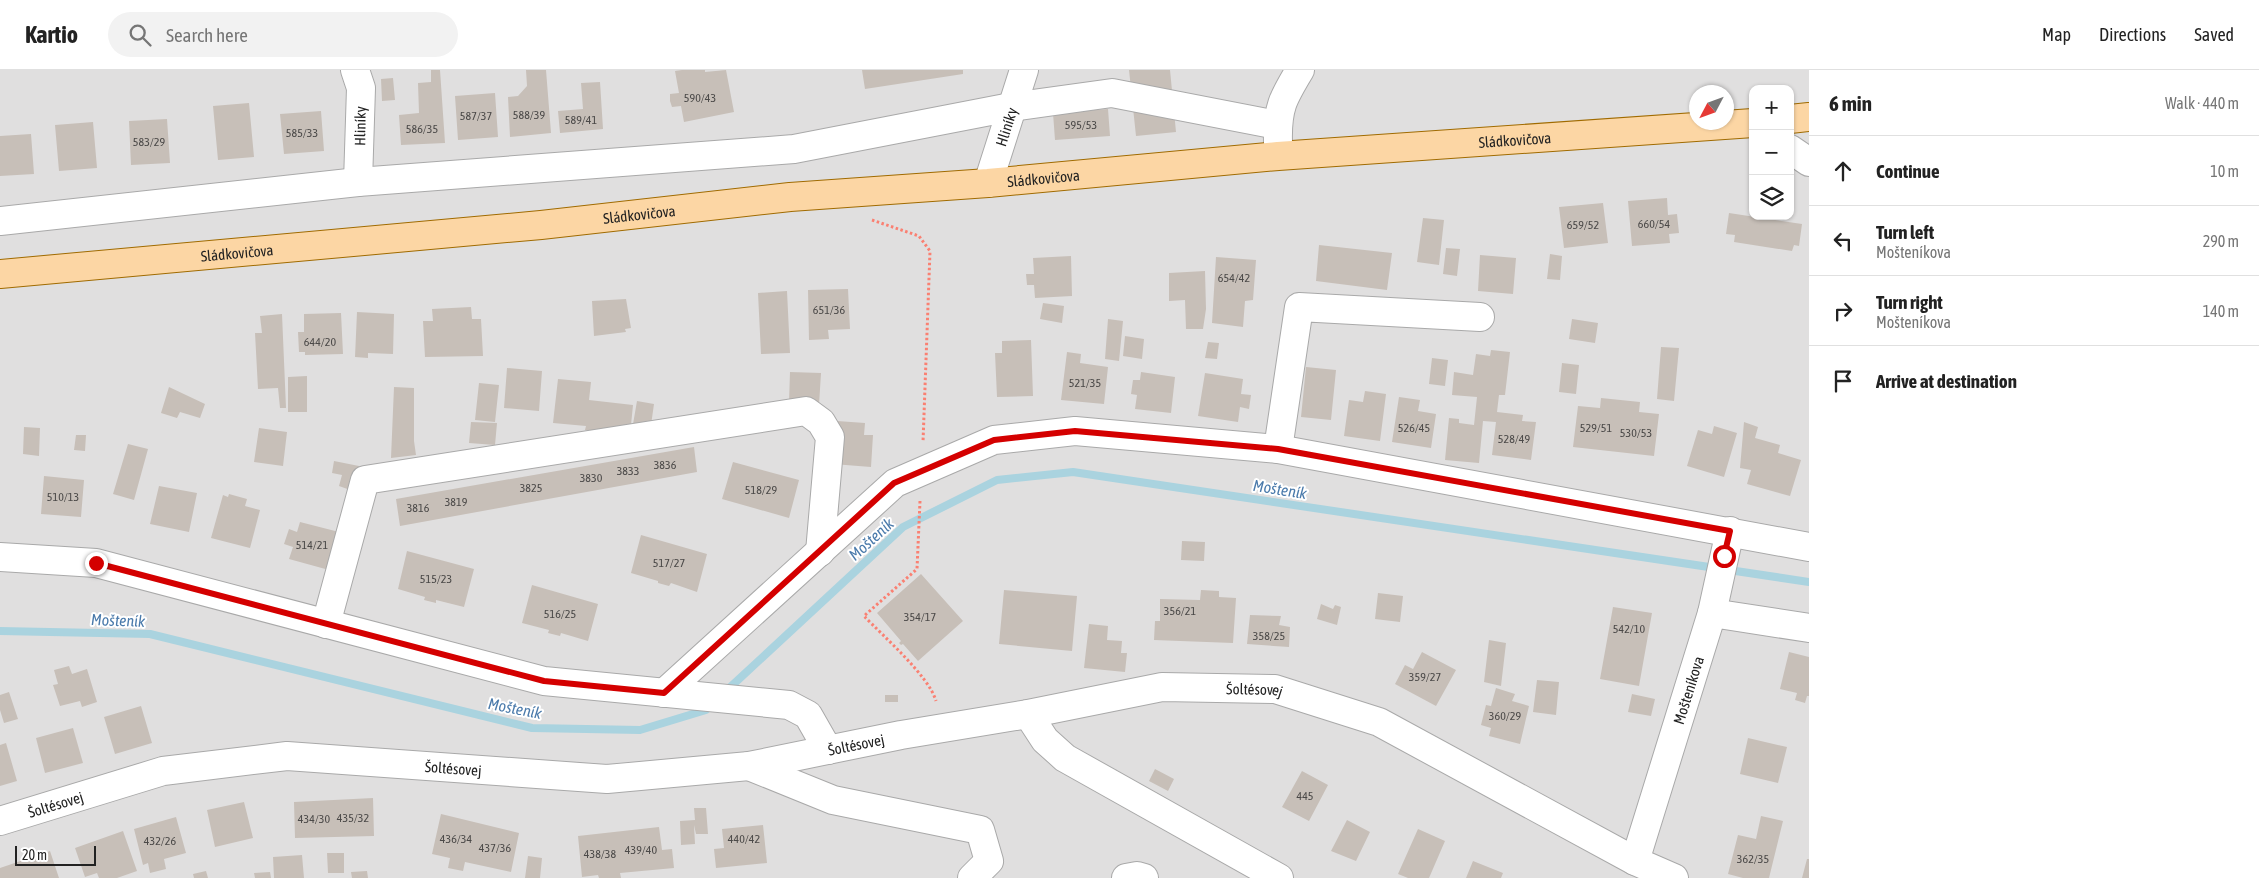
<!DOCTYPE html>
<html lang="en">
<head>
<meta charset="utf-8">
<style>
  :root { --surface:#fff; --page:#f2f2f2; --text:#222; --muted:#767676; --line:#e0e0e0 }
  body { margin:0; font-family:"Asap Condensed",sans-serif; background:var(--page); color:var(--text) }
  .controls { position:absolute; right:15px; top:15px; display:grid; overflow:hidden; border-radius:10px; box-shadow:0 1px 4px #0004 }
  .controls button { width:45px; height:45px; display:grid; place-items:center; padding:0; border:0; border-bottom:1px solid var(--line); background:var(--surface); color:var(--text); font:25px sans-serif }
  .compass { position:absolute; left:1689px; top:15px; width:45px; height:45px; border-radius:50%; background:var(--surface); box-shadow:0 1px 4px #0004; rotate:229deg }
  .scale { position:absolute; left:15px; bottom:12px; width:81px; box-sizing:border-box; padding-left:5px; border:2px solid #222; border-top:0; font-size:14px; line-height:18px; white-space:nowrap; color:#222; -webkit-text-stroke:4px #fff; paint-order:stroke }
  .stop { position:absolute; width:15px; height:15px; margin:-11px; border:4px solid #d40000; border-radius:50%; background:#fff }
  .stop.end { background:#d40000; border-color:#fff; box-shadow:0 1px 5px #0008 }
  .list { margin:0; padding:0; list-style:none }
  h2 { display:flex; justify-content:space-between; align-items:center; height:65px; margin:0; padding:0 20px; font-size:21px }
  h2 small { font-size:16px; font-weight:400; color:var(--muted) }
  .list li { display:grid; grid-template-columns:32px 1fr auto; gap:15px; align-items:center; box-sizing:border-box; height:70px; padding:0 20px; border-top:1px solid var(--line) }
  .list b { display:block; font-size:19px; white-space:nowrap }
  .list p { margin:0; font-size:16px; white-space:nowrap; color:var(--muted) }
  .list em { font-size:16px; font-style:normal; color:var(--muted) }
  .icon { flex:none; width:28px; height:28px; fill:none; stroke:currentColor; stroke-width:2; stroke-linecap:round; stroke-linejoin:round }
  .map { position:relative; flex:none; width:1809px; height:808px; overflow:hidden }
  header { display:flex; align-items:center; gap:30px; box-sizing:border-box; height:70px; padding:0 25px; background:var(--surface); border-bottom:1px solid var(--line) }
  header strong { font-size:24px }
  nav { display:flex; gap:28px; margin-inline-start:auto; font-size:18px }
  .search { width:350px; height:45px; background:var(--page); display:flex; align-items:center; gap:12px; box-sizing:border-box; padding:0 18px; border-radius:28px; color:var(--muted); font-size:19px }
  main { display:flex }
  aside { flex:1; background:var(--surface) }
  .map>svg:first-child { display:block }
</style>
</head>
<body>
<header>
<strong>Kartio</strong>
<div class="search"><svg class="icon" aria-label="search" viewBox="0 0 24 24"><circle cx="10" cy="10" r="6"/><path d="M15 15l6 6"/></svg>Search here</div>
<nav><a>Map</a><a>Directions</a><a>Saved</a></nav>
</header>
<main>
<div class="map">
<svg width="1809" height="808" viewBox="0 0 1809 808">
  <rect width="100%" height="100%" fill="#f2efe9"/>
  <!-- residential -->
  <path fill="#e0dfdf" fill-rule="evenodd" d="M0,0H1809V808H0ZM1753,19H1790V146H1753ZM1696,22H1726V52H1696Z"/>
  <g fill="none" stroke-linecap="round" stroke-linejoin="round">
    <!-- stream -->
    <path stroke="#aad3df" stroke-width="8" d="M0,561L150,564L532,658L640,660L706,640L711,634
      M725,622L903,457L997,410L1073,402L1809,512"/>
  </g>
  <!-- building -->
  <path fill="#c7bfb8" d="M431,0H440L445,73L401,75L399,45L419,43L418,13L431,12Z
    M526,0H546L551,63L510,67L508,27L518,26L527,16Z
    M682,0H705V2L726,0L734,42L684,52L681,36L672,37L670,31V24L679,23L675,1Z
    M862,0H963V4L865,19Z
    M1129,0H1170L1176,62L1136,66Z
    M393,8L395,30L382,31L381,9Z
    M600,12L603,59L560,63L558,41L583,39L581,13Z
    M495,23L498,67L458,70L455,26Z
    M249,33L254,87L218,90L213,36Z
    M1108,39L1110,66L1055,70L1053,43Z
    M321,41L324,81L284,84L280,44Z
    M167,49L170,93L131,95L129,51Z
    M93,52L97,98L59,101L55,55Z
    M31,64L34,104L0,106V66Z
    M1667,128L1668,145L1677,144L1679,163L1669,164L1670,173L1632,176L1628,131Z
    M1603,133L1608,173L1564,178L1559,137Z
    M1729,143L1802,154L1799,176L1794,175L1792,181L1734,172L1735,165L1726,164Z
    M1423,148L1444,150L1439,195L1417,192Z
    M1319,175L1392,183L1387,220L1316,211Z
    M1446,178L1460,179L1457,206L1443,204Z
    M1550,184L1562,186L1560,210L1547,209Z
    M1480,185L1516,188L1513,224L1478,221Z
    M1071,186L1072,226L1035,228L1034,215H1027L1026,204H1034L1033,188Z
    M1216,187L1256,190L1253,230L1245,231L1243,257L1212,253Z
    M1205,201L1206,239L1203,259H1186L1185,230L1169,231V203Z
    M848,219L850,259L828,260L829,269L809,270L808,220Z
    M787,221L790,283L761,284L758,223Z
    M626,229L631,258L625,259L626,262L594,266L592,231Z
    M1043,233L1064,236L1062,253L1040,249Z
    M471,237L472,249H481L483,286L425,287L423,251H433L432,239Z
    M357,242L394,244L393,284L368,283V288L355,287Z
    M341,243L343,284L305,285V282H299L298,262H304V244Z
    M282,244L286,338H280L278,318L258,319L255,263H262L260,246Z
    M1108,249L1123,251L1119,291L1105,289Z
    M1572,249L1598,253L1595,273L1569,269Z
    M1125,266L1144,269L1142,289L1123,286Z
    M1031,270L1033,326L997,327L995,283H1002V271Z
    M1208,272L1219,273L1217,289L1205,288Z
    M1661,277L1679,278L1674,331L1657,329Z
    M1491,280L1510,282L1505,325H1499L1497,342L1523,345L1522,351L1536,352L1531,390L1492,385L1496,352L1483,351L1479,393L1445,390L1449,348L1459,349V353L1474,355L1477,327L1452,325L1454,302L1473,305L1476,284L1490,286Z
    M1067,282L1081,284L1080,293L1108,297L1104,334L1061,330Z
    M1432,288L1448,290L1445,316L1429,314Z
    M1562,293L1579,295L1576,324L1559,322Z
    M1306,297L1336,300L1331,350L1301,347Z
    M507,298L542,301L539,341L504,338Z
    M790,302L821,303L819,335L789,333Z
    M1141,302L1175,307L1171,343L1135,339L1137,325L1131,324L1133,310H1140Z
    M1205,303L1243,309L1241,324L1251,325L1249,339L1240,337L1238,352L1198,346Z
    M307,306V342H288V307Z
    M558,309L591,312L589,330L633,335L630,365L585,360L586,356L553,353Z
    M479,313L499,315L495,352L475,350Z
    M169,317L205,334L200,348L180,342L177,348L161,343Z
    M394,317L414,318V371L416,385L391,388Z
    M1365,321L1386,324L1380,371L1344,366L1349,330L1363,332Z
    M1399,327L1420,330L1418,341L1436,344L1431,378L1392,372Z
    M1601,328L1640,332L1639,342L1659,344L1654,386L1573,377L1578,336L1600,338Z
    M637,331L654,334L650,362L632,360Z
    M837,351L865,353L864,365H873L871,397L833,394Z
    M471,352L497,353L495,375L469,373Z
    M1744,352L1758,357L1755,368L1780,375L1778,383L1801,390L1790,426L1747,414L1751,400L1740,398Z
    M1714,356L1737,363L1724,407L1687,396L1698,360L1712,364Z
    M24,357L40,358L39,386L23,384Z
    M259,358L287,362L283,396L254,392Z
    M76,365H86L85,381L74,380Z
    M128,374L148,379L134,430L113,424Z
    M694,377L697,402L400,456L396,429Z
    M334,391L359,396L353,421L339,416L342,405L332,403Z
    M733,392L799,410L789,448L722,429Z
    M44,406L84,410L81,447L41,444Z
    M159,416L197,423L189,462L150,454Z
    M229,424L247,429L245,436L260,440L250,478L211,468L223,425L228,427Z
    M300,452L339,462L329,500L289,489L293,477L284,474L289,459L297,462Z
    M641,465L707,484L697,522L671,513L669,516L658,513V511L631,503Z
    M1182,471L1205,472L1204,491L1181,490Z
    M407,481L474,499L464,537L436,530V533L424,530L425,527L398,519Z
    M921,504L963,551L918,591L903,574L901,575L899,573L901,571L877,543Z
    M532,515L598,534L588,571L561,563L560,566L548,563L549,560L522,553Z
    M1004,520L1077,526L1072,581L999,574Z
    M1201,520L1219,521V527L1236,528L1233,573L1154,570L1155,551H1160V529L1200,530Z
    M1378,523L1403,526L1400,552L1375,549Z
    M1321,534L1333,539L1335,535L1341,537L1337,555L1317,549Z
    M1613,537L1652,543L1639,616L1600,609Z
    M1250,545L1281,546L1279,555L1290,557L1289,577L1247,574Z
    M1089,554L1108,556L1107,570L1122,571L1121,583H1127L1125,602L1084,598Z
    M1489,570L1506,573L1501,616L1484,612Z
    M1422,582L1456,600L1436,636L1395,614L1405,595L1413,599Z
    M1789,582L1809,587V626H1807L1805,633L1795,630L1797,623L1780,619Z
    M69,596L72,604L87,599L97,632L82,637L80,631L60,636L53,615L58,614L54,600Z
    M1537,610L1559,612L1556,645L1533,642Z
    M1496,618L1515,624L1512,631L1529,636L1520,674L1489,666L1491,658L1481,655L1486,635L1491,636Z
    M9,622L18,649L4,653L0,640V625Z
    M1632,624L1655,629L1651,646L1628,642Z
    M885,625H898V632H885Z
    M141,636L152,673L115,684L104,647Z
    M73,658L83,693L45,703L36,668Z
    M1748,668L1787,677L1778,713L1740,704Z
    M6,673L17,711L0,716V675Z
    M1155,699L1174,709L1168,721L1149,711Z
    M1302,701L1328,715L1309,751L1282,737Z
    M373,728L374,766L295,768L294,732Z
    M244,732L253,768L215,777L207,740Z
    M694,738H706L708,764H696L694,755L695,774L681,775L680,751L695,750Z
    M441,744L519,763L511,802L465,792L463,801L448,798L450,788L432,784Z
    M1761,746L1783,751L1769,808H1743L1728,804L1738,765L1756,769Z
    M176,747L186,783L164,789L166,799L150,803L148,793L143,795L134,759Z
    M1347,750L1370,762L1356,791L1331,781Z
    M763,755L767,793L716,798L714,779L724,778L722,759Z
    M659,757L662,780L672,779L674,798L620,803L621,808H599L598,805L582,807L578,766Z
    M1418,759L1445,771L1429,808H1408L1398,804Z
    M123,761L137,801L117,808H99L97,803L85,807L75,778Z
    M50,781L59,808H0V798Z
    M327,783H344V803H328Z
    M302,785L304,808H274L273,787Z
    M528,786L542,788L540,808H525Z
    M1807,789H1809V808H1802Z
    M1473,791L1503,803L1501,808H1466Z
    M206,801L208,808H194L193,804Z
    M367,801L368,808H352L351,802Z
    M270,802L271,808H255L254,803Z"/>
  <g fill="none" stroke-linecap="round" stroke-linejoin="round">
    <defs>
      <g id="minor">
        <path d="M355,0L361,18L358,112"/>
        <path d="M1278,72C1277,38 1283,28 1300,0"/>
        <path d="M1790,79L1809,92"/>
        <path id="s1" d="M988,113L1024,0"/>
        <path d="M0,151L358,112L794,79L1011,37L1112,23L1277,55"/>
        <path d="M1278,379L1299,237L1480,247"/>
        <path d="M0,487L96,493L544,611L789,635L808,645L828,680"/>
        <path d="M1712,543L1730,461"/>
        <path d="M326,554L365,410L806,341L821,352L830,367L820,482"/>
        <path d="M664,623L895,413L994,370L1075,361L1278,379L1809,477"/>
        <path d="M1028,644L1045,670L1065,688L1279,808"/>
        <path d="M749,696L833,730L980,760L989,791L972,808"/>
        <path id="s2" d="M0,751L163,701L287,686L607,709L749,696L901,665L1028,644L1162,617L1275,619L1379,652L1635,791L1674,808"/>
        <path id="s3" d="M1635,791L1712,543L1809,558"/>
        <path d="M1126,808L1137,806L1144,808"/>
      </g>
      <g id="major">
        <path d="M1790,49L1809,47"/>
        <path id="s4" d="M0,204L541,155L790,127L988,113L1278,86L1753,53"/>
      </g>
    </defs>
    <!-- minor casing -->
    <use href="#minor" stroke="#a9a9a9" stroke-width="30"/>
    <!-- major casing -->
    <use href="#major" stroke="#a06b00" stroke-width="30"/>
    <!-- path -->
    <path stroke="#fa8072" stroke-width="3" stroke-dasharray="2.5 2.5" stroke-linecap="butt" d="M872,150L919,166L930,181L923,372
      M920,431L917,499L864,546C883,566 929,606 936,631"/>
    <!-- minor -->
    <use href="#minor" stroke="#fff" stroke-width="28"/>
    <!-- major -->
    <use href="#major" stroke="#fcd6a4" stroke-width="28"/>
  </g>
  <g fill="none" stroke-linecap="round" stroke-linejoin="round">
    <!-- route -->
    <path stroke="#d40000" stroke-width="6" d="M96,493L544,611L664,623L894,413L994,370L1075,361L1278,379L1730,461L1724,486"/>
  </g>
  <g text-anchor="middle" dominant-baseline="central" stroke-width="4" stroke-linejoin="round" paint-order="stroke">
    <!-- number labels -->
    <g font-size="12" fill="#4b4948">
      <text x="700" y="28">590/43</text>
      <text x="529" y="45">588/39</text>
      <text x="476" y="46">587/37</text>
      <text x="581" y="50">589/41</text>
      <text x="1081" y="55">595/53</text>
      <text x="422" y="59">586/35</text>
      <text x="302" y="63">585/33</text>
      <text x="149" y="72">583/29</text>
      <text x="1654" y="154">660/54</text>
      <text x="1583" y="155">659/52</text>
      <text x="1234" y="208">654/42</text>
      <text x="829" y="240">651/36</text>
      <text x="320" y="272">644/20</text>
      <text x="1085" y="313">521/35</text>
      <text x="1414" y="358">526/45</text>
      <text x="1596" y="358">529/51</text>
      <text x="1636" y="363">530/53</text>
      <text x="1514" y="369">528/49</text>
      <text x="665" y="395">3836</text>
      <text x="628" y="401">3833</text>
      <text x="591" y="408">3830</text>
      <text x="531" y="418">3825</text>
      <text x="761" y="420">518/29</text>
      <text x="63" y="427">510/13</text>
      <text x="456" y="432">3819</text>
      <text x="418" y="438">3816</text>
      <text x="312" y="475">514/21</text>
      <text x="669" y="493">517/27</text>
      <text x="436" y="509">515/23</text>
      <text x="1180" y="541">356/21</text>
      <text x="560" y="544">516/25</text>
      <text x="920" y="547">354/17</text>
      <text x="1629" y="559">542/10</text>
      <text x="1269" y="566">358/25</text>
      <text x="1425" y="607">359/27</text>
      <text x="1505" y="646">360/29</text>
      <text x="1305" y="726">445</text>
      <text x="353" y="748">435/32</text>
      <text x="314" y="749">434/30</text>
      <text x="456" y="769">436/34</text>
      <text x="744" y="769">440/42</text>
      <text x="160" y="771">432/26</text>
      <text x="495" y="778">437/36</text>
      <text x="641" y="780">439/40</text>
      <text x="600" y="784">438/38</text>
      <text x="1753" y="789">362/35</text>
    </g>
    <!-- street labels -->
    <g font-size="15" fill="#222" stroke="#fff">
      <text transform="translate(360 56) rotate(-89)">Hliníky</text>
      <text stroke="none"><textPath href="#s1" startOffset="59">Hliníky</textPath></text>
      <text stroke="none"><textPath href="#s4" startOffset="1521">Sládkovičova</textPath></text>
      <text stroke="none"><textPath href="#s4" startOffset="1048">Sládkovičova</textPath></text>
      <text stroke="none"><textPath href="#s4" startOffset="642">Sládkovičova</textPath></text>
      <text stroke="none"><textPath href="#s4" startOffset="238">Sládkovičova</textPath></text>
      <text stroke="none"><textPath href="#s3" startOffset="179">Mošteníkova</textPath></text>
      <text stroke="none"><textPath href="#s2" startOffset="1272">Šoltésovej</textPath></text>
      <text stroke="none"><textPath href="#s2" startOffset="868">Šoltésovej</textPath></text>
      <text stroke="none"><textPath href="#s2" startOffset="462">Šoltésovej</textPath></text>
      <text stroke="none"><textPath href="#s2" startOffset="58">Šoltésovej</textPath></text>
    </g>
    <!-- water labels -->
    <g font-size="16" font-style="italic" fill="#4a7aab" stroke="#fff">
      <text transform="translate(1280 419) rotate(9)">Mošteník</text>
      <text transform="translate(871 469) rotate(-42)">Mošteník</text>
      <text transform="translate(118 550) rotate(2)">Mošteník</text>
      <text transform="translate(515 638) rotate(11)">Mošteník</text>
    </g>
  </g>
</svg>
<div class="controls">
<button>+</button>
<button>−</button>
<button><svg class="icon" aria-label="layers" viewBox="0 0 24 24"><path d="M12 4l9 5-9 5-9-5zM3 14l9 5 9-5"/></svg></button>
</div>
<svg class="compass" viewBox="-18 -18 36 36"><path d="M0-13l5 13h-10z" fill="#e53935"/><path d="M0 13l5-13h-10z" fill="#767676"/></svg>
<div class="scale">20 m</div>
<div class="stop" style="left:1724px;top:486px"></div>
<div class="stop end" style="left:96px;top:493px"></div>
</div>
<aside>
<h2>6 min<small>Walk · 440 m</small></h2>
<ul class="list">
<li><svg class="icon" aria-label="ahead" viewBox="0 0 24 24"><path d="M12 20V5M6 11l6-6 6 6"/></svg><div><b>Continue</b></div><em>10 m</em></li>
<li><svg class="icon" aria-label="left" viewBox="0 0 24 24"><path d="M17 20v-9H6M10 6l-5 5 5 5"/></svg><div><b>Turn left</b><p>Mošteníkova</p></div><em>290 m</em></li>
<li><svg class="icon" aria-label="right" viewBox="0 0 24 24"><path d="M7 20v-9h11M14 6l5 5-5 5"/></svg><div><b>Turn right</b><p>Mošteníkova</p></div><em>140 m</em></li>
<li><svg class="icon" aria-label="arrive" viewBox="0 0 24 24"><path d="M6 21V4h12l-3 4 3 4H6"/></svg><div><b>Arrive at destination</b></div></li>
</ul>
</aside>
</main>
</body>
</html>
